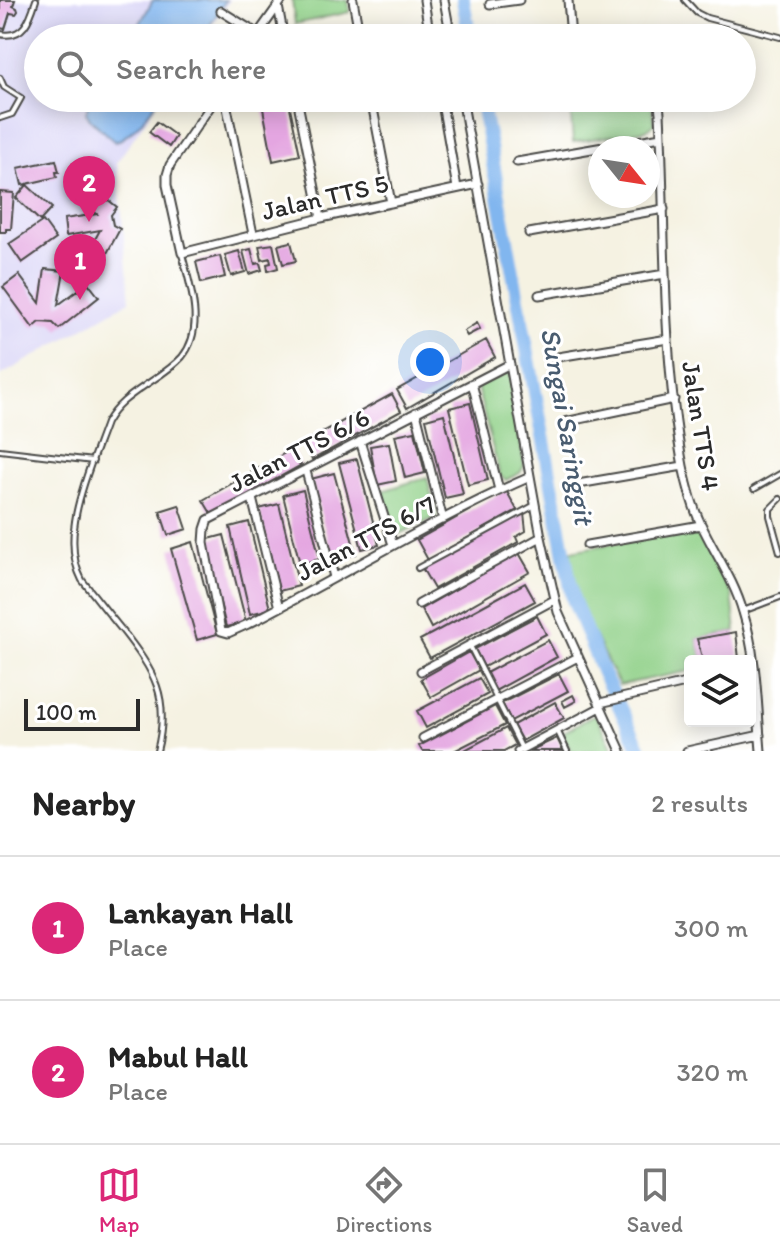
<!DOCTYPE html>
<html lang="en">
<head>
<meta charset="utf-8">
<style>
  :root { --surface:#fff; --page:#f6f6f6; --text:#222; --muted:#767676; --line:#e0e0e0; --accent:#db2777 }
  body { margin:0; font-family:Itim,sans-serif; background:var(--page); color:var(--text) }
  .controls { position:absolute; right:24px; bottom:24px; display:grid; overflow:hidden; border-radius:8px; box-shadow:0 4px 20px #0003 }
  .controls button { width:72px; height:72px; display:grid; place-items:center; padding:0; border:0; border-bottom:2px solid var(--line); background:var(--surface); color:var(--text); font:40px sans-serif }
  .compass { position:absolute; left:588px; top:136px; width:72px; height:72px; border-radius:50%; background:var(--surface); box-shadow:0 4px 20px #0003; rotate:120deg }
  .scale { position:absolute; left:24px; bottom:20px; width:116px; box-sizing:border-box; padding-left:8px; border:4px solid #2b2b2b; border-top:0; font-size:22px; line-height:28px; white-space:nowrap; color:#2b2b2b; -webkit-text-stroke:6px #fff; paint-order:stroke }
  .you { position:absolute; left:430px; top:362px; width:28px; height:28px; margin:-20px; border:6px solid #fff; border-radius:50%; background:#1a73e8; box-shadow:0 0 0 12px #1a73e833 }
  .badge { display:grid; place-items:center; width:52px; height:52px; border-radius:50%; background:var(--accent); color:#fff; font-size:26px; font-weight:700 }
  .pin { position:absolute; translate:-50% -66px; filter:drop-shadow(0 2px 4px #0008) }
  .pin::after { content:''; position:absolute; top:42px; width:28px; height:24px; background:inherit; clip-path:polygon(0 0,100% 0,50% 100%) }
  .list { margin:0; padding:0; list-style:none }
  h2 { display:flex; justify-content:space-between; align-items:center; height:104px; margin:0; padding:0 32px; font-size:34px }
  h2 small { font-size:26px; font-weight:400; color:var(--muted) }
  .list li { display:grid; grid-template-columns:52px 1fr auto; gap:24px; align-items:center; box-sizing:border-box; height:144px; padding:0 32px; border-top:2px solid var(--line) }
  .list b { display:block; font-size:30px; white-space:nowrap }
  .list p { margin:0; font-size:26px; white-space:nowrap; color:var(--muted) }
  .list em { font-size:26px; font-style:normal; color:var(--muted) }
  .icon { flex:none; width:44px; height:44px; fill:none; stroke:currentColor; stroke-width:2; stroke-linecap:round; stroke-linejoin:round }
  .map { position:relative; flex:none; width:780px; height:751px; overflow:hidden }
  .search { position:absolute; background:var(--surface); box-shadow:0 4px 20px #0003; left:24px; right:24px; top:24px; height:88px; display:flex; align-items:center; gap:20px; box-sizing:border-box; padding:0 28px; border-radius:44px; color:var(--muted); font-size:30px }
  .sheet { height:392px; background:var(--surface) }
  nav { display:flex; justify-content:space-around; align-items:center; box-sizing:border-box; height:112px; border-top:2px solid var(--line); background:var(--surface); font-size:22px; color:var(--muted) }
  nav a { display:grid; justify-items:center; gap:4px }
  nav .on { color:var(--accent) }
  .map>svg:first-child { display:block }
</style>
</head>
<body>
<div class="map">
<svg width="780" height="751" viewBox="0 0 780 751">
  <rect width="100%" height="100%" fill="#fff"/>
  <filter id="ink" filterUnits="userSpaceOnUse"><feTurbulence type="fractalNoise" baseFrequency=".0125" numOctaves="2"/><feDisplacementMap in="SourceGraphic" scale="16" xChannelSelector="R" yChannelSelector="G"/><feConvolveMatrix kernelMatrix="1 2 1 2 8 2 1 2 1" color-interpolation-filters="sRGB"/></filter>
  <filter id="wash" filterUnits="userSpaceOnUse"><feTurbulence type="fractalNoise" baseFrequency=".006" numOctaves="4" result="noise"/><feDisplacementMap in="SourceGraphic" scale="32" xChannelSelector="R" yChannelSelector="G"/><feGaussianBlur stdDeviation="1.8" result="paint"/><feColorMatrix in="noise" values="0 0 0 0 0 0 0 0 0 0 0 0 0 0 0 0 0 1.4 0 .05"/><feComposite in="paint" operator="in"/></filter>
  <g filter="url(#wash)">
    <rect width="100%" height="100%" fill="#f5f2e2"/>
    <!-- built -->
    <path fill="#dad6f7" d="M0,0H230L203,38H38V98H161L117,162L130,301L0,376Z"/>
    <!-- green -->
    <path fill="#90d088" stroke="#5e7e5a" stroke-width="2" d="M292,0H348L350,12L295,24Z
      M651,100L654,124L646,130L573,142L570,103Z
      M510,371L524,466L520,473L506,480L500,476L477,387Z
      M427,477L437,517L394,536L390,533L379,492Z
      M696,529L732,595L736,632L697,639L703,661H690V671L619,685L580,607L570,551Z
      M596,714L614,751H571L562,733Z"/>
    <!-- water -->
    <path fill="#81b6ef" stroke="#56708d" stroke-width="2" d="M153,0H226L202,38H132Z
      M90,98H160C147,115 135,133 115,142L91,120L86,113Z"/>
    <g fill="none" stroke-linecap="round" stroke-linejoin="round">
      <!-- river -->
      <path stroke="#81b6ef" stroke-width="14" d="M463,0L470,38
        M481,98L573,599L603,673L641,751"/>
    </g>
    <g id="blocks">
      <!-- building -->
      <path fill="#e4a6e1" d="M0,0H15L13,6L17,8L18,11L16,14L10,13L5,29L0,28Z
        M224,27L240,38H216Z
        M261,98H288L300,155L273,161Z
        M157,122L176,136L169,147L149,132Z
        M56,160L59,172H56L57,177L22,185L18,168Z
        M81,178L117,207L111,215L113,225L120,229L97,272L82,263L100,230L66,236L64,219L97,214L70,192Z
        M27,185L52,208L40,221L16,198Z
        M0,192L14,193L11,229H6V232H0Z
        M43,221L56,239L22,263L9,244Z
        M291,242L296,261L283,264L278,245Z
        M273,244L278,268L268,271L267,264L271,263L270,258L262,260L259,246Z
        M251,249L255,264L260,263L262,270L249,274L243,251Z
        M239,251L245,272L231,276L225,255Z
        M220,256L225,277L201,283L196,262Z
        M45,269L64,271L58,305L88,283L99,297L59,329L53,323L40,322L33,328L3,287L19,275L40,303Z
        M477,323L480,329L467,336L464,331Z
        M486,340L495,357L407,408L397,390Z
        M392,394L401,411L312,460L303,443Z
        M470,403L488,480L468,485L449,408Z
        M444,414L463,494L445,498L426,419Z
        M415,431L425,473L405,478L395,435Z
        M389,443L396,481L377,485L370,446Z
        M292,449L301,465L212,515L203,500Z
        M357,459L379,545L362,549L339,463Z
        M334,473L356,554L333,560L311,479Z
        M303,490L320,559L300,564L283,495Z
        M506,490L517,510L428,560L417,540Z
        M279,504L299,586L279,591L259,509Z
        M179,505L187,529L168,535L160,511Z
        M524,513L526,531L516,537L518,542L434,589L422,568Z
        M249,522L270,609L250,614L230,527Z
        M224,535L246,622L226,627L205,540Z
        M193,542L217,634L197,640L171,549Z
        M519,553L530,572L431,628L421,609Z
        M525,583L535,601L430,658L420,640Z
        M537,616L546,634L484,667L475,649Z
        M736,632L739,659L737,661H703L697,639Z
        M548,640L557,657L495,691L486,673Z
        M469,652L479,670L431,697L421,679Z
        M559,674L568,691L511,721L502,703Z
        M479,678L488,694L426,728L417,711Z
        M573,695L576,701L565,707L562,701Z
        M555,702L564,718L522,741L513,725Z
        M495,706L505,725L454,751H422L419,746Z
        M506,728L515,745L504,751H463Z
        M557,738L563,751H531L538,747Z"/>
    </g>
  </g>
  <g filter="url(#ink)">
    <use href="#blocks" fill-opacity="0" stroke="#494946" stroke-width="2"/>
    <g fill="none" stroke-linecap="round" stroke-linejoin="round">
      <defs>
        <path id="service" d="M685,0L697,13L707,18L780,37
          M0,34C24,39 30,19 36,0
          M0,78L4,87L21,98L12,114L0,118
          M0,450L93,461
          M754,489L780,474
          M780,499L770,509V516L780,552
          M418,568L535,505
          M743,611L780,597
          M469,644L522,749
          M558,732L567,751
          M157,751C171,697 154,671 122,630C108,613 95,596 82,580C58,535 90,468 106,423C116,405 131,395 147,384C159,376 172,368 182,357C206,328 190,286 182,254"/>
        <path id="minor" d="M353,0L360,38
          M424,0L430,38
          M444,0L451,38
          M568,0L571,38
          M490,4L519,0
          M278,6L284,38
          M221,11L258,34
          M255,38L282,0
          M216,98L170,165L167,175V185L182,253L321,218L478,184
          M225,98L253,234
          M297,98L321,218
          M371,98L391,203
          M441,98L457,188
          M462,98L541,537L558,612L621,751
          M580,98H623
          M653,98L659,104L660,113C666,230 661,350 683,466C687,485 692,506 701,524C715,554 734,580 743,612C757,656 757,705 761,751
          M517,162L661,137
          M529,233L664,209
          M539,295L665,274
          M552,358L668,339
          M510,364L208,520L205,529L204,543L221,631L228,633L248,624C342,576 433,519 530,477
          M472,383L499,490
          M416,412L443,520
          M565,422L674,399
          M360,441L393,545
          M306,471L334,577
          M578,484L683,466
          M252,498L279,608
          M587,545L701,525
          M419,604L541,537
          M421,671L554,600
          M600,703L690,682
          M423,738L578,657
          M518,751L601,707
          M687,751L760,735"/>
      </defs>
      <!-- service casing -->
      <use href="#service" stroke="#494946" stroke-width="8"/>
      <!-- minor casing -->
      <use href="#minor" stroke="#494946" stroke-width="11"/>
      <!-- service -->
      <use href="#service" stroke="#fff" stroke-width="4"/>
      <!-- minor -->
      <use href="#minor" stroke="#fff" stroke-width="7"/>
    </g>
  </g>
  <g text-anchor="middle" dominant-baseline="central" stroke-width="6" stroke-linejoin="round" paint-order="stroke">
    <!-- street labels -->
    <g font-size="26" fill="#2b2b2b" stroke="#fff">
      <text transform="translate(325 197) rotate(-13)">Jalan TTS 5</text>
      <text transform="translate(701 426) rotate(81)">Jalan TTS 4</text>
      <text transform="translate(299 450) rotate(-27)">Jalan TTS 6/6</text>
      <text transform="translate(366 538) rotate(-28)">Jalan TTS 6/7</text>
    </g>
    <!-- water labels -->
    <g font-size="28" font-style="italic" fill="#495c70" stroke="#fff">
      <text transform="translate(568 426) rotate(80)">Sungai Saringgit</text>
    </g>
  </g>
</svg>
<div class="controls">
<button><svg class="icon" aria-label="layers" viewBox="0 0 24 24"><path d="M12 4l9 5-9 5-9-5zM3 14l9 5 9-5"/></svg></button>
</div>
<svg class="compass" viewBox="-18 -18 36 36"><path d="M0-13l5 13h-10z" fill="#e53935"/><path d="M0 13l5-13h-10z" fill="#767676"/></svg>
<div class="scale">100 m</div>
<div class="you"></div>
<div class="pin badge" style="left:80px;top:300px">1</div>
<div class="pin badge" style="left:89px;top:222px">2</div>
<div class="search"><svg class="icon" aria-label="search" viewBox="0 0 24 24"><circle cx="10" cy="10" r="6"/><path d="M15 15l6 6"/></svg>Search here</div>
</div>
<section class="sheet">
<h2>Nearby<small>2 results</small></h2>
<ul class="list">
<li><span class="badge">1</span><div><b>Lankayan Hall</b><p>Place</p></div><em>300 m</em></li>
<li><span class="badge">2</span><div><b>Mabul Hall</b><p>Place</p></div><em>320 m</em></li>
</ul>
</section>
<nav>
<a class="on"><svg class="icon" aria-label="map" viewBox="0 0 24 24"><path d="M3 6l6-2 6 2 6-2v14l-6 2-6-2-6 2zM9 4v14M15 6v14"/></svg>Map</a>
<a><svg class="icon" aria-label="directions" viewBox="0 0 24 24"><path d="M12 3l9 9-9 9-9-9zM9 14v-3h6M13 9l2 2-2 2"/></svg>Directions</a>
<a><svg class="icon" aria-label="saved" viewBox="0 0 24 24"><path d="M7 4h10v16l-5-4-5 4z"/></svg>Saved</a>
</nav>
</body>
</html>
